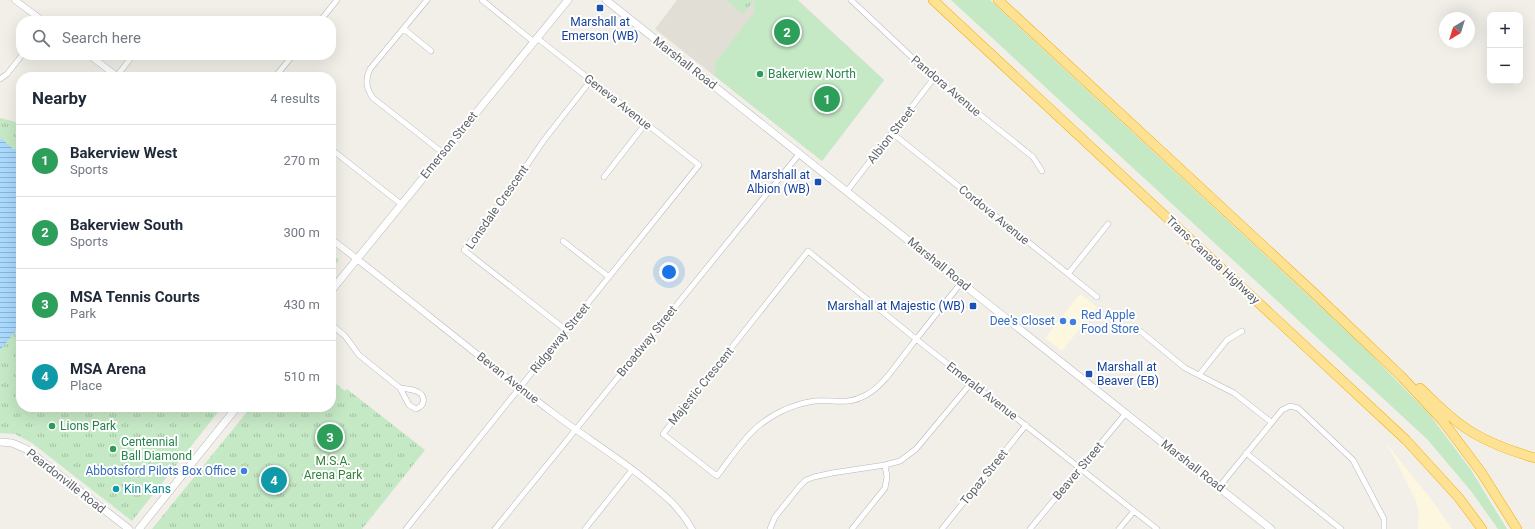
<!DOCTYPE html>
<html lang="en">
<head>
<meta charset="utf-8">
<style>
  :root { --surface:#fff; --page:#f6f6f7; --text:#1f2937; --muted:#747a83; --line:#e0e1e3; --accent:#ea4335 }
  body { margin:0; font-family:Roboto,sans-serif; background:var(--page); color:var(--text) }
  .controls { position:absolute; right:12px; top:12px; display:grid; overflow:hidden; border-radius:8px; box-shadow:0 4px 16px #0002 }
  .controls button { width:36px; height:36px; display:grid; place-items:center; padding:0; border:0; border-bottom:1px solid var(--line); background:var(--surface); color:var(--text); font:20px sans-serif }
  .compass { position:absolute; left:1439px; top:12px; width:36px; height:36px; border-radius:50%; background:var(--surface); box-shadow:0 4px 16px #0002; rotate:218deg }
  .you { position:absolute; left:669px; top:272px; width:14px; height:14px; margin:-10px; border:3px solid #fff; border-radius:50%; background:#1a73e8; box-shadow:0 0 0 6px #1a73e833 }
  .badge { display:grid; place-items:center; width:26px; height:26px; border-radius:50%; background:var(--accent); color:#fff; font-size:13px; font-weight:700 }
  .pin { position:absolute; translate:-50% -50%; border:2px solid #fff; box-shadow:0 1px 4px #0006 }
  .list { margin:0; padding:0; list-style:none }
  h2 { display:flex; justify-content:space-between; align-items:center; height:52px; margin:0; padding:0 16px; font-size:17px }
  h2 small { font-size:13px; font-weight:400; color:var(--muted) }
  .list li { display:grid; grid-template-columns:26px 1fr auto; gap:12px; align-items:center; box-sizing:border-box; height:72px; padding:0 16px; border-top:1px solid var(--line) }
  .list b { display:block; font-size:15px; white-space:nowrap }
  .list p { margin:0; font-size:13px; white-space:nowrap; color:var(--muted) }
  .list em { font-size:13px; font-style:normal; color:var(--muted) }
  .icon { flex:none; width:22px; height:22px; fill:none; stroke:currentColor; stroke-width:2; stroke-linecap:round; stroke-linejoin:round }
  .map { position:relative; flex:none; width:1535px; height:529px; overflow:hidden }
  .search { position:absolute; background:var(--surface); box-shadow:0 4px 16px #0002; left:16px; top:16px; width:320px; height:44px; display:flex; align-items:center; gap:10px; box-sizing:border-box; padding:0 14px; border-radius:16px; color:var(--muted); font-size:15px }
  .panel { position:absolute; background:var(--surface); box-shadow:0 4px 16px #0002; left:16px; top:72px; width:320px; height:340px; border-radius:16px }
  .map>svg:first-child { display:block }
</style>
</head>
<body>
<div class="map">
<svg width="1535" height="529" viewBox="0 0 1535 529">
  <defs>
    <pattern id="park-tufts" width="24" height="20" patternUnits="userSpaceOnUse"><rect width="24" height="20" fill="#c5e8c5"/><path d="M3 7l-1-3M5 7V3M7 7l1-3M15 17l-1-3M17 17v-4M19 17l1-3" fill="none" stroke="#a3c0a4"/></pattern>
    <pattern id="water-rules" width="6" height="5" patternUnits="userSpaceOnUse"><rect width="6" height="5" fill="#aadaff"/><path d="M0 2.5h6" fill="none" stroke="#8eb4d2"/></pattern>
  </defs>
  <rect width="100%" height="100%" fill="#f1efe8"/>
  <!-- commercial -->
  <path fill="#fef7e0" d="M1080,294L1097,307L1062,351L1045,338Z
    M1385,442L1434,503L1452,529H1418L1419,514L1416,501L1394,457Z"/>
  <!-- education -->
  <path fill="#e1ded6" d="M677,0H798L884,80L822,161L655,29Z"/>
  <!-- grass -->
  <path fill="#c5e8c5" d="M753,0H797L884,80L822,161L715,76V63L754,13V1Z
    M951,0H990L1365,348L1430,415L1471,470L1507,529H1498L1471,491L1427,439Z"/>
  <!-- park -->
  <path fill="url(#park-tufts)" d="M726,0H751L753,2L743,14Z
    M0,118L12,121L21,124V407H222L132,521L32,443L15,434L0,433Z
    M331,253L339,260L331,270Z
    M331,380L345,391L347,389L425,450L362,529H152L251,407H331Z"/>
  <!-- water -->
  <path fill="url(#water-rules)" d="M0,139H2L13,149L21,150V329L15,332L0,350Z"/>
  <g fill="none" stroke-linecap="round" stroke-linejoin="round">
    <defs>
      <path id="minor" d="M427,0L370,69C365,80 366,88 373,98L443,153
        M482,0L534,42
        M851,0L934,78L1033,157L1042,171
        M320,21L337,0
        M404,29L431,51
        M117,76L133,55
        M275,77L293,55
        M0,79L7,74L22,55
        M892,133L1097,297
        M331,149L401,204
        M604,177L646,123
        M847,191L934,78
        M563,241L609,277
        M1068,274L1108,224
        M962,282C943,305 925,328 907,351C895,366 883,386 866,395C846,406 834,399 815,401C792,404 767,416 751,433C738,446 728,462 717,476L663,434L808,251L916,339L1157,529
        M331,324L345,336L359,355L400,388L409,405L416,409C426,405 426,395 416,391C411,389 405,389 400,388
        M566,330L464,250L505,197L544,140L591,80
        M1140,331L1185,368L1234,393L1271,422
        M1199,375L1227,340L1242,331
        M1246,453L1341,529
        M1219,487L1282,410L1290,406L1298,408L1353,460L1384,519V529
        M406,529L699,165L537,38
        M495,529L800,153
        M585,529L632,470
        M770,529L775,517L799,487L806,480L814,477L832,473L885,465L900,461L916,449L972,382
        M852,529L885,488L887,477L885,465
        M942,529L1026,425
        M1030,529L1126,413
        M1119,529L1134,511"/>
      <path id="tertiary" d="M15,0L43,21
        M89,55L118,77
        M331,239C406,296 478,357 553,413C582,435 613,454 642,477C662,493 679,506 692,529"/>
      <path id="secondary" d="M606,0L1271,529
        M331,291L568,0
        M0,442L12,443L26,449L129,529
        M139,529L237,407"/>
      <path id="motorway" d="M933,0L1406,440L1459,498L1482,529
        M998,0L1313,292L1401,376L1442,420L1481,472L1517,529
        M1420,388C1437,404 1454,422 1475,434C1494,445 1514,452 1535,458"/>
    </defs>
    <!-- minor casing -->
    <use href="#minor" stroke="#b5b8bc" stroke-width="6"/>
    <!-- tertiary casing -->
    <use href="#tertiary" stroke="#b5b8bc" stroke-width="7"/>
    <!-- secondary casing -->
    <use href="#secondary" stroke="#b6babf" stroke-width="8"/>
    <!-- motorway casing -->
    <use href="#motorway" stroke="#f9ab00" stroke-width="10"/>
    <!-- minor -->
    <use href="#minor" stroke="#fff" stroke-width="5"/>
    <!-- tertiary -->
    <use href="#tertiary" stroke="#fff" stroke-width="6"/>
    <!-- secondary -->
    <use href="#secondary" stroke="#fff" stroke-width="7"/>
    <!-- motorway -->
    <use href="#motorway" stroke="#fde293" stroke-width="9"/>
  </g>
  <!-- markers -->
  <g fill="#1a4fb4" stroke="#fff" stroke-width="1.5">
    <rect x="596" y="4" width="8" height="8" rx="2"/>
    <rect x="814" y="178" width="8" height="8" rx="2"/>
    <rect x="969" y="302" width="8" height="8" rx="2"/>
    <rect x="1085" y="370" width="8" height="8" rx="2"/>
  </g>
  <g fill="#2e9e5b" stroke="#fff" stroke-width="1.5">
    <circle cx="760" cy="74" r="4"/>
    <circle cx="52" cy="426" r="4"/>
    <circle cx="113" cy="449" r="4"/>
  </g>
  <g fill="#3f7fe0" stroke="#fff" stroke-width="1.5">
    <circle cx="1063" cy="321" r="4"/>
    <circle cx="1073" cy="322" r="4"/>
    <circle cx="244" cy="471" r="4"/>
  </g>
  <circle fill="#0f9aa8" stroke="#fff" stroke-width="1.5" cx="116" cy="489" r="4"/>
  <g text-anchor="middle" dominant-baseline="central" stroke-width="4" stroke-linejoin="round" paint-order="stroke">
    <!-- transit labels -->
    <g font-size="12" fill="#164399" stroke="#fff" text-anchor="end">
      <text x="600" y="22" text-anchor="middle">Marshall at<tspan x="600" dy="14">Emerson (WB)</tspan></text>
      <text x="810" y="175">Marshall at<tspan x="810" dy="14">Albion (WB)</tspan></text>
      <text x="965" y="306">Marshall at Majestic (WB)</text>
      <text x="1097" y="367" text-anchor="start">Marshall at<tspan x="1097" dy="14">Beaver (EB)</tspan></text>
    </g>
    <!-- street labels -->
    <g font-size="12" fill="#5f6368" stroke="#fff">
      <text transform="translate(685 63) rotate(38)">Marshall Road</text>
      <text transform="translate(946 86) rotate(40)">Pandora Avenue</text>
      <text transform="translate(618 102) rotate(38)">Geneva Avenue</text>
      <text transform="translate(891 135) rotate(-52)">Albion Street</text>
      <text transform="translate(449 145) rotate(-51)">Emerson Street</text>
      <text transform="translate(497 207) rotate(-55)">Lonsdale Crescent</text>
      <text transform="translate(994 215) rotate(39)">Cordova Avenue</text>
      <text transform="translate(1213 260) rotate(43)">Trans-Canada Highway</text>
      <text transform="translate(939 264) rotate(39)">Marshall Road</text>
      <text transform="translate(560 338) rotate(-51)">Ridgeway Street</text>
      <text transform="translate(647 341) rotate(-51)">Broadway Street</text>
      <text transform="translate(508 378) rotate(38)">Bevan Avenue</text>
      <text transform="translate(701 386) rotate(-51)">Majestic Crescent</text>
      <text transform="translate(982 391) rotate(38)">Emerald Avenue</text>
      <text transform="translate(1193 466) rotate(38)">Marshall Road</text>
      <text transform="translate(1078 471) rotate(-50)">Beaver Street</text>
      <text transform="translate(984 477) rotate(-51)">Topaz Street</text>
      <text transform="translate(66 481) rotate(38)">Peardonville Road</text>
    </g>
    <!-- leisure labels -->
    <g font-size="12" fill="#27864d" stroke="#fff" text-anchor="start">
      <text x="768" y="74">Bakerview North</text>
      <text x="60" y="426">Lions Park</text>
      <text x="121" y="442">Centennial<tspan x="121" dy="14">Ball Diamond</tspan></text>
    </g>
    <!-- shop labels -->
    <g font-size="12" fill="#366cbe" stroke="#fff" text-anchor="end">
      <text x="1081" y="315" text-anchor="start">Red Apple<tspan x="1081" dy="14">Food Store</tspan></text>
      <text x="1055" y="321">Dee's Closet</text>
      <text x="236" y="471">Abbotsford Pilots Box Office</text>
    </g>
    <!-- park labels -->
    <g font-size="12" fill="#348238" stroke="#fff">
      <text x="333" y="461">M.S.A.<tspan x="333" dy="14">Arena Park</tspan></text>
    </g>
    <!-- culture labels -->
    <g font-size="12" fill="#0d838f" stroke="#fff" text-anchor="start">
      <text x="124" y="489">Kin Kans</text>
    </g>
  </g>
</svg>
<div class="controls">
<button>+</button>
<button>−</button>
</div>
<svg class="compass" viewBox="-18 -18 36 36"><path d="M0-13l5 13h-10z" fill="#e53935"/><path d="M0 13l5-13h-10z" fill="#747a83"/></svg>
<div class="you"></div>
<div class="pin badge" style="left:827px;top:99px;background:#2e9e5b">1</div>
<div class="pin badge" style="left:787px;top:32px;background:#2e9e5b">2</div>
<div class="pin badge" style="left:330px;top:437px;background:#2e9e5b">3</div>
<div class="pin badge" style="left:274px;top:480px;background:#0f9aa8">4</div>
<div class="search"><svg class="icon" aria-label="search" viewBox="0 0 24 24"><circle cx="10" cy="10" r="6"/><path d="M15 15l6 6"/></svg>Search here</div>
<section class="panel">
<h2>Nearby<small>4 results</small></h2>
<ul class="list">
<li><span class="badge" style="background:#2e9e5b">1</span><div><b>Bakerview West</b><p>Sports</p></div><em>270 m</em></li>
<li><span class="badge" style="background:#2e9e5b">2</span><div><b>Bakerview South</b><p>Sports</p></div><em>300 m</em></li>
<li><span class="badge" style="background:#2e9e5b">3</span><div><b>MSA Tennis Courts</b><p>Park</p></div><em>430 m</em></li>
<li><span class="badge" style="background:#0f9aa8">4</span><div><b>MSA Arena</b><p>Place</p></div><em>510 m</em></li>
</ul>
</section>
</div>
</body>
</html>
